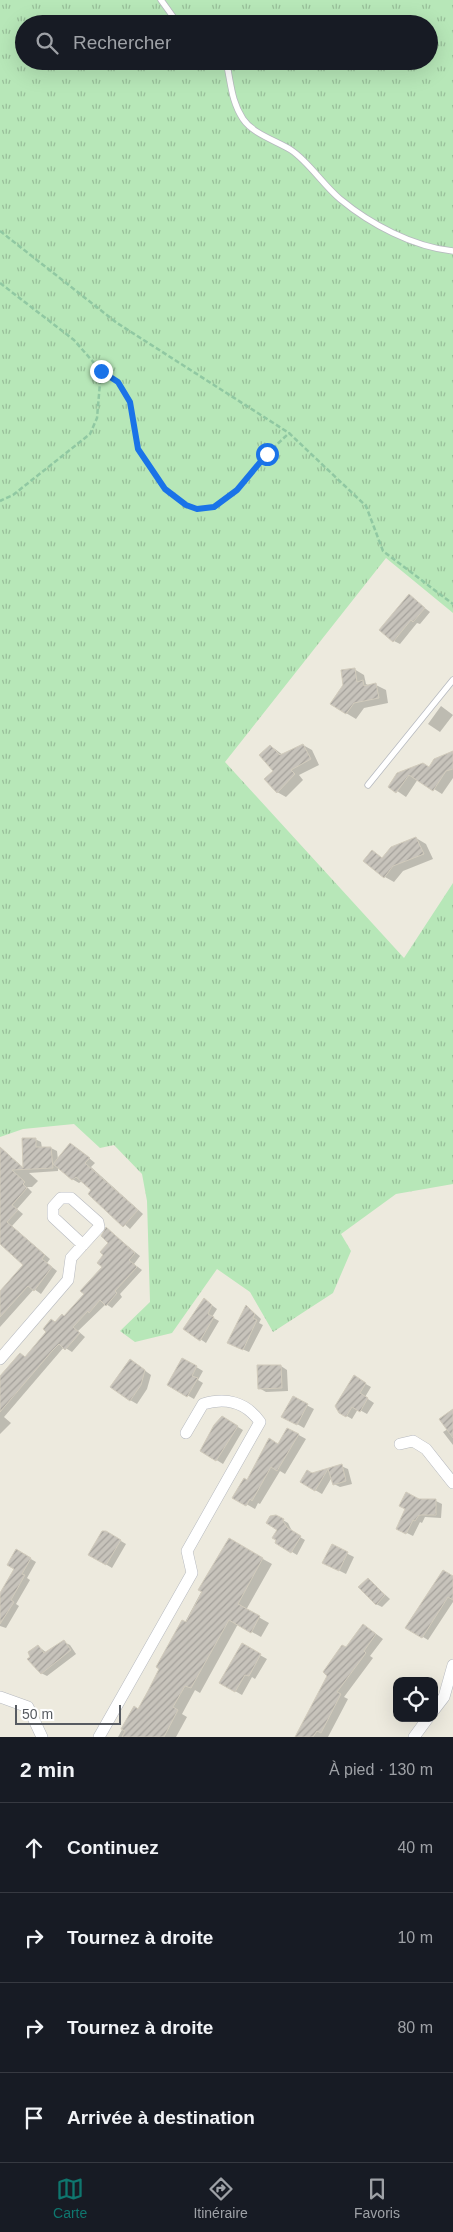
<!DOCTYPE html>
<html lang="fr">
<head>
<meta charset="utf-8">
<style>
  :root { --surface:#171b24; --page:#242831; --text:#f1f3f6; --muted:#9ea1a6; --line:#363941; --accent:#0f766e }
  body { margin:0; font-family:Helvetica,sans-serif; background:var(--page); color:var(--text) }
  .controls { position:absolute; right:15px; bottom:15px; display:grid; overflow:hidden; border-radius:10px; box-shadow:0 5px 20px #0002 }
  .controls button { width:45px; height:45px; display:grid; place-items:center; padding:0; border:0; border-bottom:1px solid var(--line); background:var(--surface); color:var(--text); font:25px sans-serif }
  .scale { position:absolute; left:15px; bottom:12px; width:106px; box-sizing:border-box; padding-left:5px; border:2px solid #575b61; border-top:0; font-size:14px; line-height:18px; white-space:nowrap; color:#575b61; -webkit-text-stroke:4px #fff; paint-order:stroke }
  .stop { position:absolute; width:15px; height:15px; margin:-11px; border:4px solid #1a73e8; border-radius:50%; background:#fff }
  .stop.end { background:#1a73e8; border-color:#fff; box-shadow:0 1px 5px #0008 }
  .list { margin:0; padding:0; list-style:none }
  h2 { display:flex; justify-content:space-between; align-items:center; height:65px; margin:0; padding:0 20px; font-size:21px }
  h2 small { font-size:16px; font-weight:400; color:var(--muted) }
  .list li { display:grid; grid-template-columns:32px 1fr auto; gap:15px; align-items:center; box-sizing:border-box; height:90px; padding:0 20px; border-top:1px solid var(--line) }
  .list b { display:block; font-size:19px; white-space:nowrap }
  .list em { font-size:16px; font-style:normal; color:var(--muted) }
  .icon { flex:none; width:28px; height:28px; fill:none; stroke:currentColor; stroke-width:2; stroke-linecap:round; stroke-linejoin:round }
  .map { position:relative; flex:none; width:453px; height:1737px; overflow:hidden }
  .search { position:absolute; background:var(--surface); box-shadow:0 5px 20px #0002; left:15px; right:15px; top:15px; height:55px; display:flex; align-items:center; gap:12px; box-sizing:border-box; padding:0 18px; border-radius:28px; color:var(--muted); font-size:19px }
  .sheet { height:425px; background:var(--surface) }
  nav { display:flex; justify-content:space-around; align-items:center; box-sizing:border-box; height:70px; border-top:1px solid var(--line); background:var(--surface); font-size:14px; color:var(--muted) }
  nav a { display:grid; justify-items:center; gap:2px }
  nav .on { color:var(--accent) }
  .map>svg:first-child { display:block }
</style>
</head>
<body>
<div class="map">
<svg width="453" height="1737" viewBox="0 0 453 1737">
  <defs>
    <pattern id="grass-tufts" width="24" height="20" patternUnits="userSpaceOnUse" patternTransform="scale(1.25)"><rect width="24" height="20" fill="#b7e7b8"/><path d="M3 7l-1-3M5 7V3M7 7l1-3M15 17l-1-3M17 17v-4M19 17l1-3" fill="none" stroke="#98be99"/></pattern>
    <pattern id="building-hatch" width="6" height="6" patternUnits="userSpaceOnUse" patternTransform="scale(1.25)"><rect width="6" height="6" fill="#c7c3bb"/><path d="M-1 1l2-2M0 6l6-6M5 7l2-2" fill="none" stroke="#a4a19b"/></pattern>
  </defs>
  <rect width="100%" height="100%" fill="#edeade"/>
  <!-- grass -->
  <path fill="url(#grass-tufts)" fill-rule="evenodd" d="M0,0H453V613L386,558L225,762L404,958L453,883V1184L396,1194L341,1234L351,1251L333,1293L273,1332L250,1292L217,1269L172,1333L135,1342L120,1331L150,1302L147,1201L142,1174L114,1145L100,1148L74,1124L23,1129L0,1137ZM24,24H429V61H24Z"/>
  <!-- shadow -->
  <path fill="#0003" d="M409,596L430,612L420,624L417,623L400,644L394,641Z
    M354,669L364,675L366,684L370,686L376,685L386,690L388,703L364,708L356,719L346,713Z
    M441,706L453,715L440,732L428,724Z
    M303,745L312,750L319,765L299,775L303,780L286,797L277,792L271,746L283,755Z
    M453,754V778L442,794L418,779L406,797L390,786L398,774L429,768Z
    M416,838L426,844L433,859L403,871L394,882L385,877L372,852L383,859Z
    M35,1139L41,1142L42,1148H51L57,1151L58,1160L77,1148L95,1163L91,1167L143,1214L130,1229L89,1193L92,1190L82,1181L79,1183L72,1179L58,1167V1171L29,1173L38,1181L32,1187H27L32,1192L17,1209L23,1214L12,1226L50,1259L47,1263L57,1271L41,1294L34,1289L0,1327V1293L25,1265L0,1237V1147L25,1169Z
    M107,1229L140,1256L134,1264L142,1270L120,1294L122,1297L112,1308L106,1304L78,1331L85,1337L72,1352L64,1347L4,1417L11,1423L0,1434V1381L20,1354L26,1357L86,1294L103,1267L110,1243Z
    M209,1303L217,1309L212,1317L219,1321L206,1343L184,1328Z
    M247,1306L261,1319L259,1323L263,1325L249,1352L235,1346Z
    M183,1359L203,1371L198,1380L203,1383L194,1399L169,1385Z
    M136,1364L151,1375L147,1389L137,1404L130,1400Z
    M281,1366L287,1370L288,1391L266,1392L259,1388Z
    M354,1377L371,1387L365,1397L374,1403L367,1414L358,1409L352,1419L340,1412Z
    M293,1398L314,1409L304,1428L283,1416Z
    M453,1413V1445L443,1432L448,1429Z
    M223,1418L243,1430L223,1464L202,1451Z
    M288,1429L306,1439L285,1474L280,1471L260,1504L258,1503L255,1509L234,1497L279,1445Z
    M341,1466L348,1469L352,1484L340,1487L334,1484L332,1477L322,1494L301,1482L312,1474Z
    M418,1500L436,1501L442,1504L441,1518L425,1517L422,1523L420,1522L413,1536L403,1531Z
    M276,1516L288,1523L293,1533L305,1540L297,1555L276,1542L279,1529Z
    M106,1532L126,1544L112,1568L89,1554Z
    M229,1540L272,1564L246,1610L269,1623L261,1637L238,1624L200,1693L195,1690L182,1714L187,1717L176,1737H118L134,1708L138,1710Z
    M332,1546L354,1557L346,1574L330,1566Z
    M19,1552L36,1562L27,1578L30,1580L16,1604L19,1606L6,1628L0,1626V1596L16,1569Z
    M453,1577V1602L428,1640L407,1627Z
    M368,1579L390,1599L382,1607L376,1604Z
    M371,1630L383,1639L370,1656L373,1658L344,1697L348,1699L328,1737H299L347,1649Z
    M64,1642L70,1645L76,1654L47,1676L41,1673L38,1646L47,1653Z
    M242,1645L267,1659L255,1679L252,1677L242,1695L221,1683Z"/>
  <!-- building -->
  <path fill="url(#building-hatch)" stroke="#d1cbbc" d="M409,594L425,608L413,622L411,620L393,642L379,630Z
    M355,668L357,682L363,680L364,686L376,683L379,698L354,703L346,714L330,704L343,685L341,670Z
    M303,744L311,759L291,770L295,774L277,793L264,779L273,771L259,755L270,745L280,755Z
    M453,751V769L446,771L433,791L409,775L396,793L388,787L397,773L423,763L429,767L434,759Z
    M416,837L424,854L393,866L384,878L363,861L372,850L382,858L391,847Z
    M22,1138H36V1147H51L53,1168L12,1170L25,1182L23,1184L27,1188L12,1205L18,1210L7,1222L45,1255L42,1259L52,1267L34,1291L28,1286L0,1317V1291L23,1265L0,1244V1147L23,1168Z
    M70,1143L90,1158L85,1163L138,1210L123,1227L88,1194L91,1190L76,1177L72,1180L53,1164Z
    M106,1227L135,1253L129,1260L137,1267L115,1291L117,1293L106,1306L100,1300L89,1313L88,1311L73,1327L80,1333L65,1350L59,1344L52,1351L0,1412V1376L20,1353L25,1357L46,1332L43,1329L51,1319L55,1322L62,1314L64,1316L84,1294L80,1291L102,1267L97,1263L103,1255L100,1252L108,1243L101,1236Z
    M204,1298L212,1305L208,1314L214,1317L200,1341L183,1329Z
    M246,1305L255,1314L253,1318L257,1320L243,1350L227,1343Z
    M182,1358L197,1366L192,1376L198,1378L187,1397L167,1385Z
    M130,1359L145,1370L141,1385L130,1401L110,1387Z
    M257,1365H281L282,1388L258,1389Z
    M354,1375L366,1383L360,1393L368,1398L360,1412L352,1407L346,1417L339,1413L335,1406Z
    M293,1396L308,1404L297,1425L281,1417Z
    M453,1409V1438L439,1419Z
    M222,1416L238,1426L216,1461L200,1451L214,1425Z
    M287,1428L299,1434L277,1471L271,1467L252,1501L250,1499L246,1506L232,1498L244,1478L247,1480L269,1438L278,1444Z
    M342,1464L346,1481L333,1485L328,1469L315,1491L300,1482L307,1470L312,1473Z
    M406,1492L419,1499H436V1515H419L415,1521L413,1520L406,1534L396,1529L405,1509L399,1506Z
    M276,1515L284,1519L283,1521L288,1528L301,1536L291,1553L275,1543L276,1540L272,1538L277,1530L266,1523L270,1516Z
    M102,1531H106L121,1540L106,1565L88,1555Z
    M229,1538L263,1558L238,1604L260,1616L251,1633L229,1620L191,1688L185,1686L173,1707L178,1710L164,1737H122L125,1731L121,1729L134,1706L138,1709L148,1691L159,1669L156,1667L182,1620L186,1622L202,1592L198,1590Z
    M332,1544L348,1552L339,1571L322,1563Z
    M16,1549L31,1558L22,1574L25,1575L11,1600L14,1602L0,1624V1593L14,1569L7,1565Z
    M443,1570L453,1576V1600L448,1597L422,1638L405,1628Z
    M368,1578L385,1595L376,1605L358,1587Z
    M363,1624L376,1634L364,1651L366,1653L337,1692L341,1694L321,1733L317,1731L313,1737H295L327,1676L323,1672L342,1645L346,1647Z
    M64,1640L71,1650L41,1674L27,1659L30,1657L28,1652L38,1645L44,1653Z
    M242,1643L261,1654L249,1676L245,1675L235,1692L219,1683Z"/>
  <g fill="none" stroke-linecap="round" stroke-linejoin="round">
    <defs>
      <path id="lane" d="M161,0L174,18L185,24
        M226,61C231,82 231,101 243,119C253,134 277,141 291,150C309,162 323,185 340,199C370,224 413,247 453,251
        M368,785L453,680"/>
      <path id="street" d="M0,1359L68,1280L71,1258L99,1227L98,1222L71,1198H61L53,1207V1217L83,1245
        M400,1444L413,1441L426,1449L453,1483
        M0,1697L28,1707L42,1737
        M434,1710L444,1697L453,1665
        M99,1737L192,1573L187,1551L260,1422C246,1402 226,1397 203,1404L186,1433
        M414,1737L428,1718"/>
    </defs>
    <!-- lane casing -->
    <use href="#lane" stroke="#b6b9bf" stroke-width="7"/>
    <!-- street casing -->
    <use href="#street" stroke="#b6b9bf" stroke-width="12"/>
    <!-- path -->
    <path stroke="#90c8a2" stroke-width="2.5" stroke-dasharray="5 2.5" stroke-linecap="butt" d="M0,231L117,323L289,433L366,506L383,551L453,604
      M0,283L74,340L101,371L97,418L90,434L13,495L0,501
      M101,371L118,382L130,402L138,449L165,489L187,505L197,509L214,507L237,490L267,454L289,433"/>
    <!-- lane -->
    <use href="#lane" stroke="#fff" stroke-width="5.5"/>
    <!-- street -->
    <use href="#street" stroke="#fff" stroke-width="11"/>
  </g>
  <g fill="none" stroke-linecap="round" stroke-linejoin="round">
    <!-- route -->
    <path stroke="#1a73e8" stroke-width="6" d="M101,371L118,382L130,402L138,449L165,489L186,505L197,509L214,507L237,490L267,454"/>
  </g>
</svg>
<div class="controls">
<button><svg class="icon" aria-label="locate" viewBox="0 0 24 24"><circle cx="12" cy="12" r="6"/><path d="M12 2v4M12 18v4M2 12h4M18 12h4"/></svg></button>
</div>
<div class="scale">50 m</div>
<div class="stop" style="left:267px;top:454px"></div>
<div class="stop end" style="left:101px;top:371px"></div>
<div class="search"><svg class="icon" aria-label="search" viewBox="0 0 24 24"><circle cx="10" cy="10" r="6"/><path d="M15 15l6 6"/></svg>Rechercher</div>
</div>
<section class="sheet">
<h2>2 min<small>À pied · 130 m</small></h2>
<ul class="list">
<li><svg class="icon" aria-label="ahead" viewBox="0 0 24 24"><path d="M12 20V5M6 11l6-6 6 6"/></svg><div><b>Continuez</b></div><em>40 m</em></li>
<li><svg class="icon" aria-label="right" viewBox="0 0 24 24"><path d="M7 20v-9h11M14 6l5 5-5 5"/></svg><div><b>Tournez à droite</b></div><em>10 m</em></li>
<li><svg class="icon" aria-label="right" viewBox="0 0 24 24"><path d="M7 20v-9h11M14 6l5 5-5 5"/></svg><div><b>Tournez à droite</b></div><em>80 m</em></li>
<li><svg class="icon" aria-label="arrive" viewBox="0 0 24 24"><path d="M6 21V4h12l-3 4 3 4H6"/></svg><div><b>Arrivée à destination</b></div></li>
</ul>
</section>
<nav>
<a class="on"><svg class="icon" aria-label="map" viewBox="0 0 24 24"><path d="M3 6l6-2 6 2 6-2v14l-6 2-6-2-6 2zM9 4v14M15 6v14"/></svg>Carte</a>
<a><svg class="icon" aria-label="directions" viewBox="0 0 24 24"><path d="M12 3l9 9-9 9-9-9zM9 14v-3h6M13 9l2 2-2 2"/></svg>Itinéraire</a>
<a><svg class="icon" aria-label="saved" viewBox="0 0 24 24"><path d="M7 4h10v16l-5-4-5 4z"/></svg>Favoris</a>
</nav>
</body>
</html>
